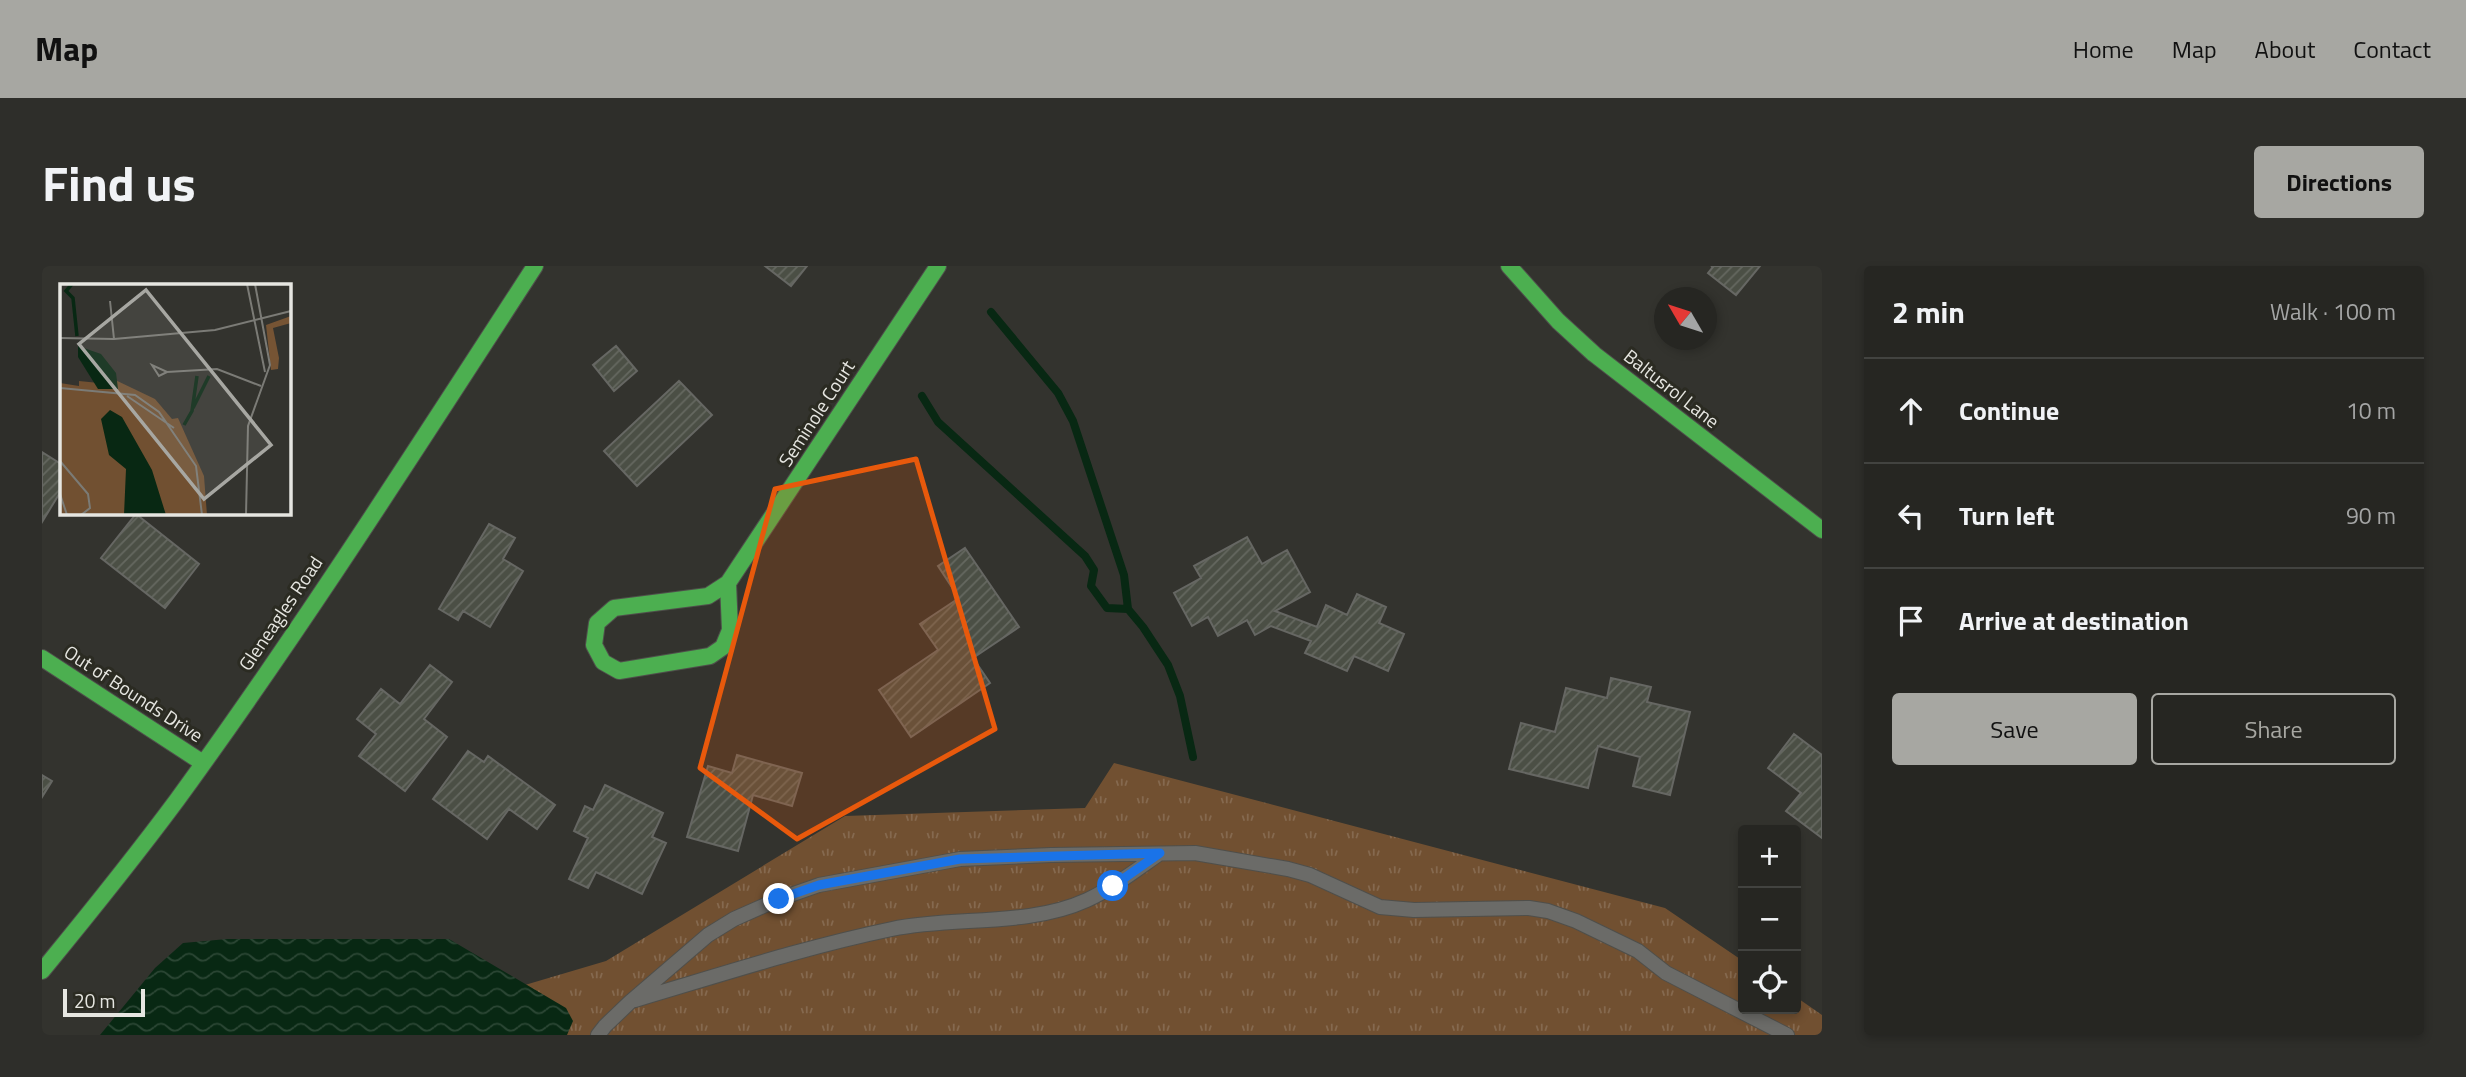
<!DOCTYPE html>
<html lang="en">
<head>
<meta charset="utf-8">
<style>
  :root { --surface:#262622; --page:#2e2e2a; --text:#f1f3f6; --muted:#a4a5a5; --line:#424340; --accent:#a7a7a2 }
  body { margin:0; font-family:"Titillium Web",sans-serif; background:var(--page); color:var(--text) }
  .controls { position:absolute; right:21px; bottom:21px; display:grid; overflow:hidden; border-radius:7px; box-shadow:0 4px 10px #0003 }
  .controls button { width:63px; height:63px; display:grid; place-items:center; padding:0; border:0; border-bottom:2px solid var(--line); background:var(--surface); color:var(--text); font:35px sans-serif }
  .compass { position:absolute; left:1612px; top:21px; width:63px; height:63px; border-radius:50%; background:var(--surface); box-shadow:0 4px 10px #0003; rotate:309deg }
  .scale { position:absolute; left:21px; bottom:18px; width:82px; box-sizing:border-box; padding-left:7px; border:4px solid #e6e6e1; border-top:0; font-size:19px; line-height:24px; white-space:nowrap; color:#e6e6e1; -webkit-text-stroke:5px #2b2b22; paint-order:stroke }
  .stop { position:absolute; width:21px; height:21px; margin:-16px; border:5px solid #1a73e8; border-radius:50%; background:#fff }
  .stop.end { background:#1a73e8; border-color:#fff; box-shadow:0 2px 7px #0008 }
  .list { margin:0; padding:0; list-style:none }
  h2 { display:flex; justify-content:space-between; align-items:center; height:91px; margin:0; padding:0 28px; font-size:30px }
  h2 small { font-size:23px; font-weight:400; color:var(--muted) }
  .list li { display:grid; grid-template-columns:46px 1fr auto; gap:21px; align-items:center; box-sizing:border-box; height:105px; padding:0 28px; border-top:2px solid var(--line) }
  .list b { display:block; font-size:26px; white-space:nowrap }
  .list em { font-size:23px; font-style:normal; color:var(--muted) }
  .actions { display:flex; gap:14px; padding:21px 28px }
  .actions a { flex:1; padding:16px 0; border:2px solid var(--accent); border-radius:7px; text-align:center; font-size:24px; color:var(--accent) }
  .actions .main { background:var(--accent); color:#111 }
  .icon { flex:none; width:38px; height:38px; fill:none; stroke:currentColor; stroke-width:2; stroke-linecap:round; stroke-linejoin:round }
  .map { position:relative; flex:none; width:1780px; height:769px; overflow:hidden; border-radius:7px }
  header { display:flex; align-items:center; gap:42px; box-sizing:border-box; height:98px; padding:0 35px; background:var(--accent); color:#111 }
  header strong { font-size:33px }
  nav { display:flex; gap:38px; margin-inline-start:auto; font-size:24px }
  .intro { display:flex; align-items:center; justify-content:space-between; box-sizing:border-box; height:168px; padding:0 42px }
  h1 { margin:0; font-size:49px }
  .button { padding:18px 32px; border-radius:7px; background:var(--accent); color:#111; font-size:24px; font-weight:700 }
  main { display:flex; gap:42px; padding:0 42px }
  aside { flex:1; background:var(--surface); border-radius:7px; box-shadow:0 4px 10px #0003 }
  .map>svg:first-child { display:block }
</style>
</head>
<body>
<header>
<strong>Map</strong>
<nav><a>Home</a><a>Map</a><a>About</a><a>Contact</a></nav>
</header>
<div class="intro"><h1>Find us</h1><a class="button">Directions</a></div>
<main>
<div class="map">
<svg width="1780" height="769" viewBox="0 0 1780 769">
  <defs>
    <pattern id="grass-tufts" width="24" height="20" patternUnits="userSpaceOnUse" patternTransform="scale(1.75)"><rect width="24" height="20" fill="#715031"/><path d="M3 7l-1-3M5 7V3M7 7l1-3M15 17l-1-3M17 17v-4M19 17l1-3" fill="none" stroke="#85694f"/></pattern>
    <pattern id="water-waves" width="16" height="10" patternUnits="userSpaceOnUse" patternTransform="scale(1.75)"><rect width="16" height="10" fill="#082813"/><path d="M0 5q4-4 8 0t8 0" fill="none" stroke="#2c4735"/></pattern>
    <pattern id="building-hatch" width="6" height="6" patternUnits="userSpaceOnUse" patternTransform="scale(1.75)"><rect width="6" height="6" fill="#4b4f45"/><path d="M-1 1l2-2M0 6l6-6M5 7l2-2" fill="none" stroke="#656860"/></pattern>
  </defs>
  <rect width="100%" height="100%" fill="#33332e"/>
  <!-- grass -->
  <path fill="url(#grass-tufts)" d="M1072,497L1623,642L1701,695V743H1754V731L1780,749V769H388L391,746L564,695L803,550L1043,542Z"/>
  <!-- water -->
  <path fill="url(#water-waves)" d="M185,673H407L524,742L531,755L525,769H58L113,702L141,677Z"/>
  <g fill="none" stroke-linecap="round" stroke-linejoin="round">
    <!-- stream -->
    <path stroke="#082813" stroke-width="8" d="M949,46L1016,127L1031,155L1082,309L1086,343L1101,361L1126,399L1138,430L1151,491
      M880,130L896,156L1043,290L1052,304L1049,320L1065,342L1086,343"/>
  </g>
  <!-- building -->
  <path fill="url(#building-hatch)" stroke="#666763" stroke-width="2" d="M723,0H765L749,20Z
    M1669,0H1718L1694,29L1666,7L1671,1Z
    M574,80L595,105L572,125L551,99Z
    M637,115L670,149L595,220L562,185Z
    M0,186L19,198V225L0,256Z
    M94,248L157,298L123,342L59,292Z
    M447,258L473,272L461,293L481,305L448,361L421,345L416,354L397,343Z
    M1205,271L1220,298L1245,284L1268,326L1233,345L1275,361L1284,339L1305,349L1315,328L1344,341L1337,357L1362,368L1346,405L1312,390L1305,405L1263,387L1269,375L1229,360L1213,369L1205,354L1176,370L1166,351L1150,360L1132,327L1159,312L1152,300Z
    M923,282L977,361L931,392L948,417L869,471L837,424L896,384L878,358L917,332L896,300Z
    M388,399L410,416L382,453L405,471L363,525L317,490L334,468L315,453L339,423L358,438Z
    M1569,412L1609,421L1605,436L1648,446L1628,529L1591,520L1598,491L1556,480L1546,522L1467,503L1479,457L1513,466L1524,422L1565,432Z
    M1752,468L1780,489V572L1744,545L1759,527L1726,502Z
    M426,485L442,496L446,490L513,539L495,563L467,543L445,573L391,533Z
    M695,489L760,507L750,540L711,529L696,585L645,571L666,500L690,507Z
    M0,509L10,515L0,531Z
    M563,519L621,547L610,571L624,577L600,628L554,606L546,622L527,613L546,572L532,565L543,540L551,544Z"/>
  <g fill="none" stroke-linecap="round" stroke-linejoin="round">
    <defs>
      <path id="lane" d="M593,734C678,709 763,681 850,663C913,650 986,661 1045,634C1071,622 1094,604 1117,588
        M556,769L563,760L588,736L666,669L692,653L737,633L777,619L918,593L1009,589L1153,587L1246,603L1268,609L1338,641L1372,644L1487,642L1506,645L1534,655L1596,685L1624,707L1745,769"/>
      <path id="fast" d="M1467,0L1516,55L1552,88L1780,264
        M686,317L688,364L681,381L668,390L577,405L561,396L552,379L555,357L572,342L666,330L686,317L896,0
        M0,392L161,497
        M0,705C46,649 92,592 135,534C261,361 376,180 493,0"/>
    </defs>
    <!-- lane casing -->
    <use href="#lane" stroke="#4f4f4b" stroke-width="16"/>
    <!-- fast casing -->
    <use href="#fast" stroke="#4f4f4b" stroke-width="18"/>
    <!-- lane -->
    <use href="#lane" stroke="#6b6b68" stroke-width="14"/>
    <!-- fast -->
    <use href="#fast" stroke="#4caf50" stroke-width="16"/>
  </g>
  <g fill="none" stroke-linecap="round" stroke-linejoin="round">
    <!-- route -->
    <path stroke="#1a73e8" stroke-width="9" d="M737,633L777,619L918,593L1118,587L1071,620"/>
  </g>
  <!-- marked area -->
  <path fill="#e8590c" fill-opacity="0.2" stroke="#e8590c" stroke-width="5" stroke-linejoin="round" d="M874,193L953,463L755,573L658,502L733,223Z"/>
  <g text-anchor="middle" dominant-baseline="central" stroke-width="6" stroke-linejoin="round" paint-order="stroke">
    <!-- street labels -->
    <g font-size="19" fill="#e6e6e1" stroke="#2b2b22">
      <text transform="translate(1630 122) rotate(38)">Baltusrol Lane</text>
      <text transform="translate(774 147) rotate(-57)">Seminole Court</text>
      <text transform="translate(238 347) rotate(-56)">Gleneagles Road</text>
      <text transform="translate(92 427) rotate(33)">Out of Bounds Drive</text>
    </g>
  </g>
  <!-- overview -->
  <g transform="translate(18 18)">
    <rect width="231" height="231" fill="#33332e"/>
    <path d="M49,93L95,115L112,135L118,134L144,192L147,231H0V99L19,102V97L39,99Z" fill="#715031"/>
    <path d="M231,32V39L213,44L219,74L218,85L211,86L206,41Z" fill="#765434"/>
    <path d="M18,62L41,70L56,89L58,105H38L18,73ZM50,126L62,133L92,186L106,231H64L66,185L49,171L41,135Z" fill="#082813"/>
    <path fill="none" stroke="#082813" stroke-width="3.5" d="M12,0L6,7L13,14L17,52M133,124L149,92M124,141L132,127L137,92"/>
    <path fill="none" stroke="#7b7b76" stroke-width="2" d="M187,0L205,88M50,17L54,55M0,54L54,55L155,46L231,27M107,88L99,92L92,81L107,88L157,85L201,102M0,104L75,111L99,128L136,182L142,231M67,112L114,144M0,177L28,210L30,224L21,231M0,210L7,231M186,231L188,142L210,81L195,0"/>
    <path fill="#a7a7a2" fill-opacity="0.15" stroke="#a7a7a2" stroke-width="3.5" d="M86,6L211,161L144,215L19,60Z"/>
    <rect width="231" height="231" fill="none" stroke="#e6e6e1" stroke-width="3.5"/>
  </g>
</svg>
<div class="controls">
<button>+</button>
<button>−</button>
<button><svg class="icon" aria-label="locate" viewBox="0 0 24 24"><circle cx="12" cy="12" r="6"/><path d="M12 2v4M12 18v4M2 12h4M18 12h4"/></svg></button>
</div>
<svg class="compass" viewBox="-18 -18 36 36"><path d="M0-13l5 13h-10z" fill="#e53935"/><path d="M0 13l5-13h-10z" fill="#a4a5a5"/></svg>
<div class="scale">20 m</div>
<div class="stop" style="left:1071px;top:620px"></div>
<div class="stop end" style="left:737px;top:633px"></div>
</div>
<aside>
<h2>2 min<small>Walk · 100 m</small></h2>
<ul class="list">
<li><svg class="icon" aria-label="ahead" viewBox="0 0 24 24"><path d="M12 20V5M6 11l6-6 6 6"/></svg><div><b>Continue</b></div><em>10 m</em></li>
<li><svg class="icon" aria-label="left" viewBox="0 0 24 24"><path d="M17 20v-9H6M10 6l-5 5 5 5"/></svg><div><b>Turn left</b></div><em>90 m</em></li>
<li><svg class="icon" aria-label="arrive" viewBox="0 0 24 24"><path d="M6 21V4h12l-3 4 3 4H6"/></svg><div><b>Arrive at destination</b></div></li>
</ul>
<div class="actions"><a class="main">Save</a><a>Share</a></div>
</aside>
</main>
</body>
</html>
